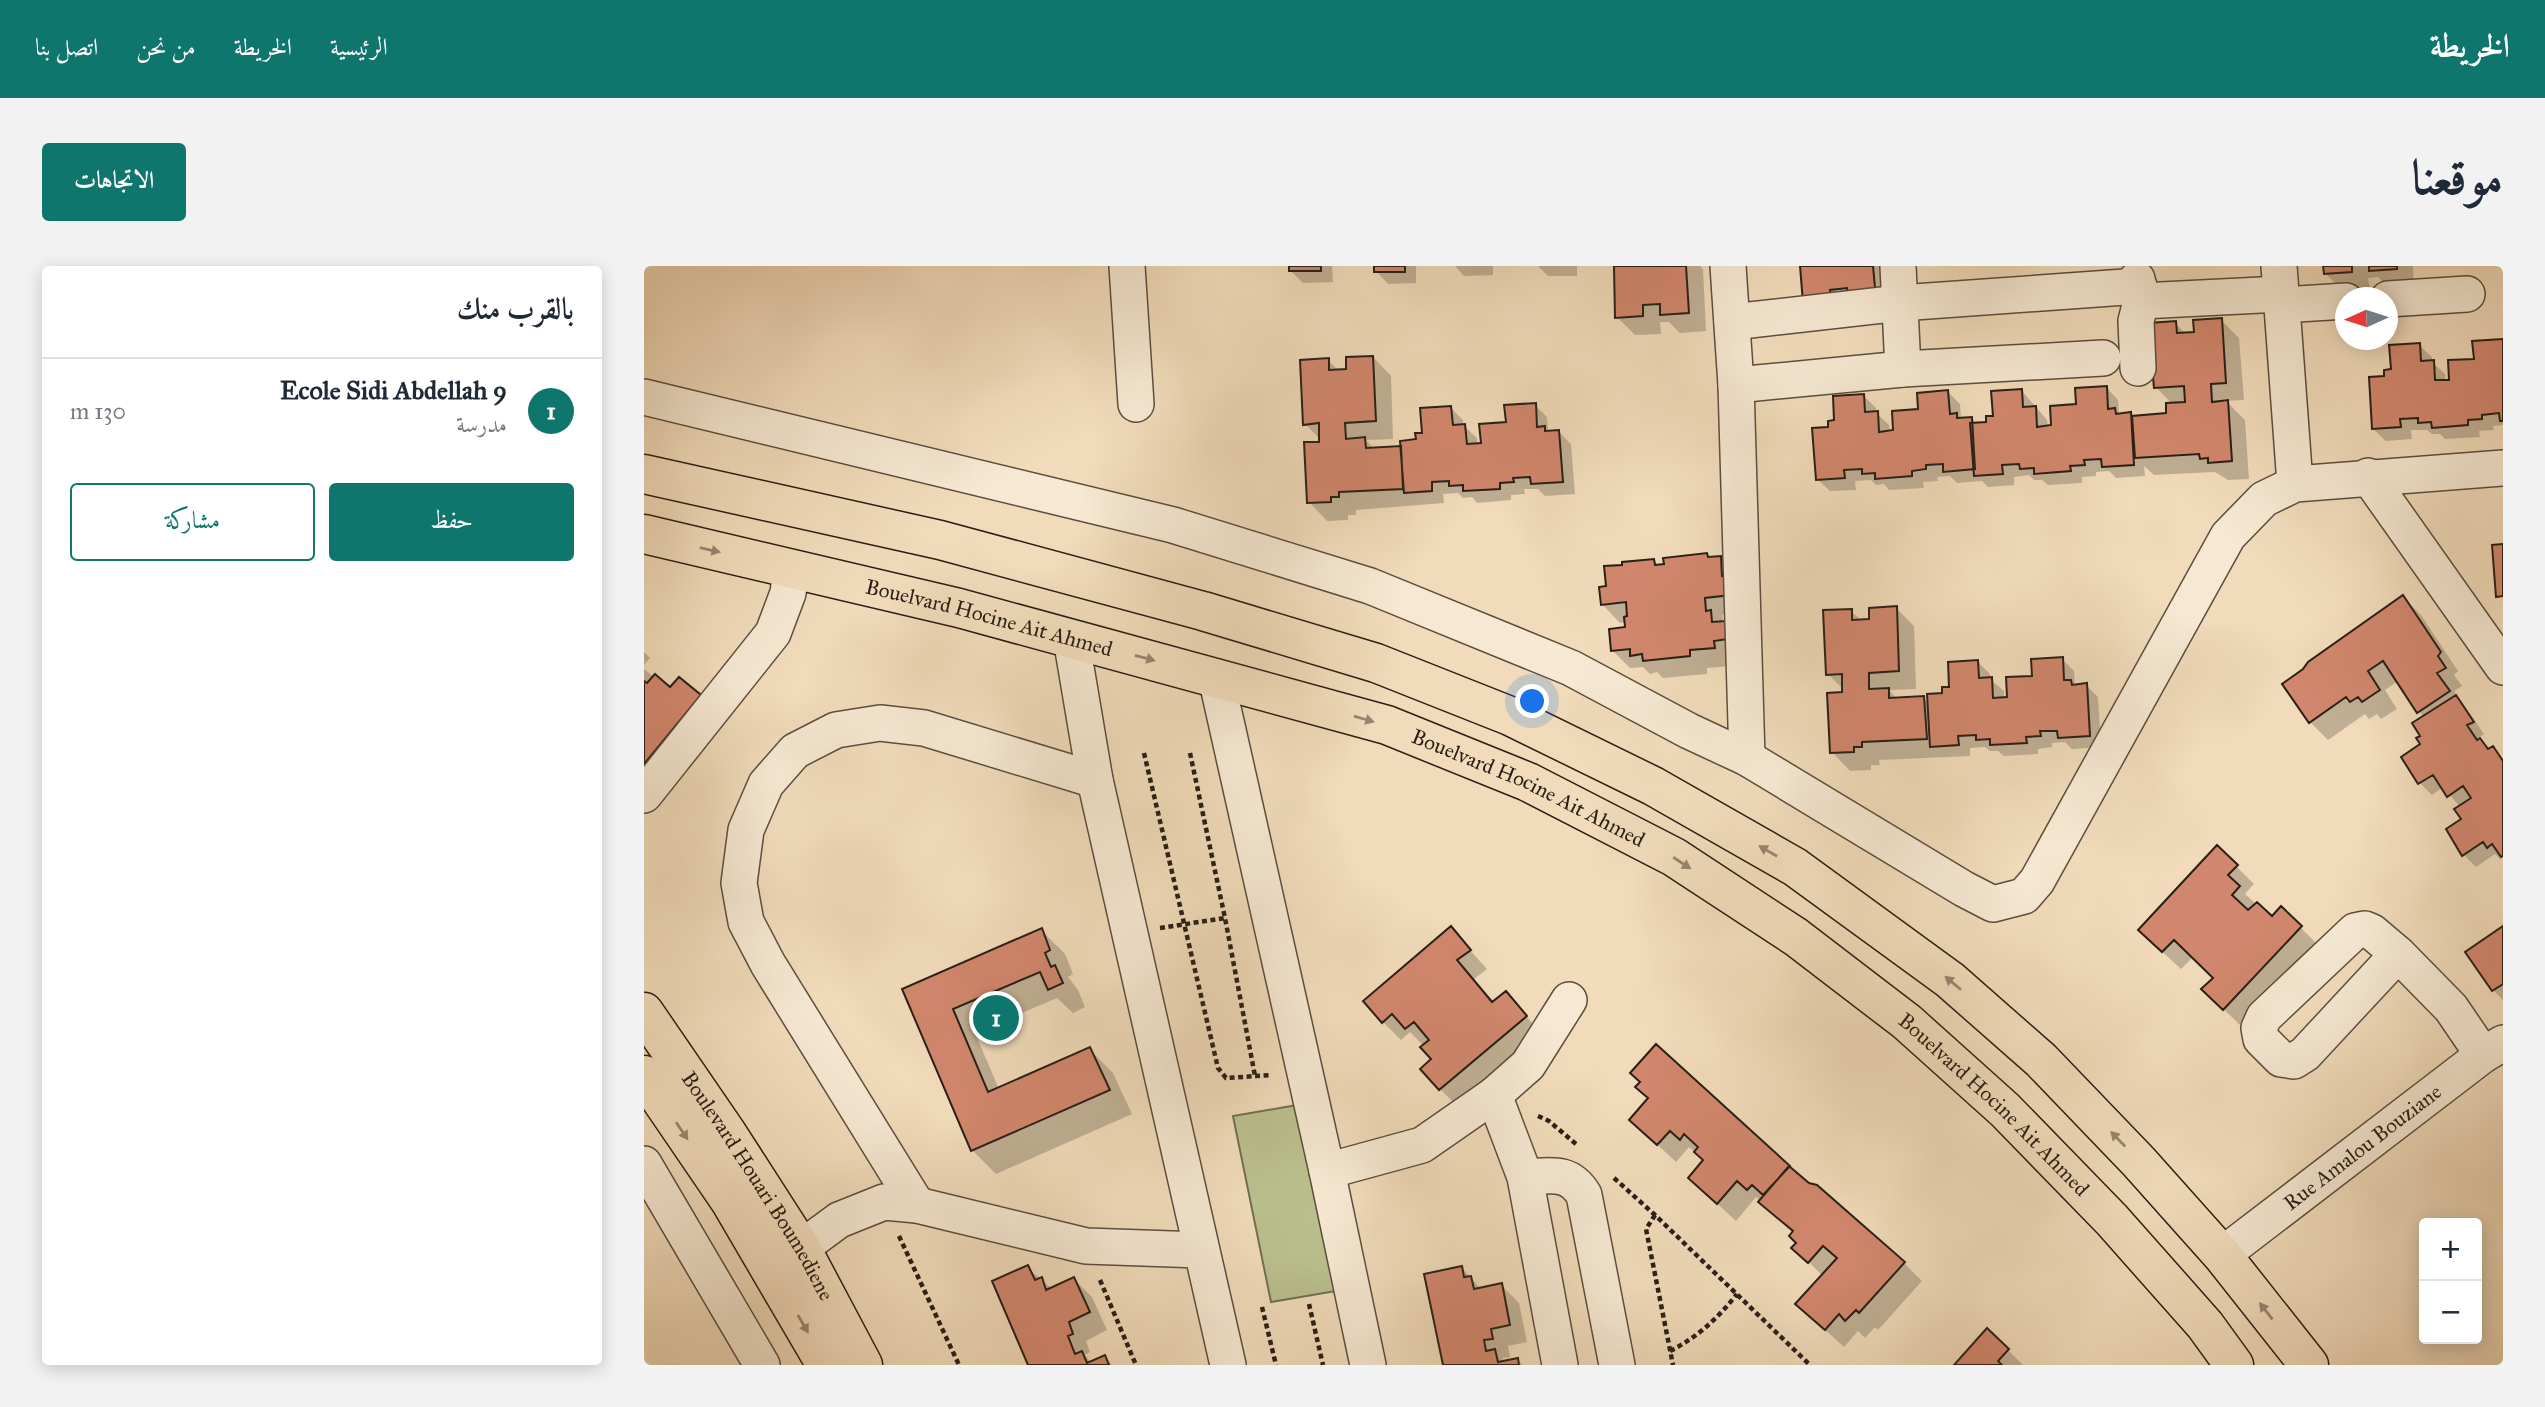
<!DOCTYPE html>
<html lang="ar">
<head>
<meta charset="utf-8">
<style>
  :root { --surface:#fff; --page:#f2f2f3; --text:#1f2937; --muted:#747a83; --line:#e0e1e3; --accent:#0f766e }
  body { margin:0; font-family:"IM FELL Great Primer",Amiri,serif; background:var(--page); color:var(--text); direction:rtl }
  .controls { position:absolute; right:21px; bottom:21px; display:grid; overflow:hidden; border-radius:7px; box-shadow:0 4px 18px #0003 }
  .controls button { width:63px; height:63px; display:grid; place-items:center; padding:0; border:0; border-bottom:2px solid var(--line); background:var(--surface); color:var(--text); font:35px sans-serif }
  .compass { position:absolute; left:1691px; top:21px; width:63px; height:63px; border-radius:50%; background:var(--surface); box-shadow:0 4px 18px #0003; rotate:267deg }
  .you { position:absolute; left:889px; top:436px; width:24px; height:24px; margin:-18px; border:5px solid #fff; border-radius:50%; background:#1a73e8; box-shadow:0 0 0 10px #1a73e833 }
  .badge { display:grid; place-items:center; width:46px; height:46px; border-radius:50%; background:var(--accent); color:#fff; font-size:23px; font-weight:700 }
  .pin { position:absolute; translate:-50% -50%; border:4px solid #fff; box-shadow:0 2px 7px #0006 }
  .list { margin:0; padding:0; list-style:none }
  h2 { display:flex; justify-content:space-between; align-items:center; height:91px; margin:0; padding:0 28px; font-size:30px }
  h2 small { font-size:23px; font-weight:400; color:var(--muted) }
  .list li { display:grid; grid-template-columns:46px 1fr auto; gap:21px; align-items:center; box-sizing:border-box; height:105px; padding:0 28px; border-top:2px solid var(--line) }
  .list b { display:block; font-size:26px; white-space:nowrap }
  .list p { margin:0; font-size:23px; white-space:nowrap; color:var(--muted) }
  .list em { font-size:23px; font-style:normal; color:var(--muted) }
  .actions { display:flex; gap:14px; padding:21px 28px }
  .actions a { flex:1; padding:16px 0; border:2px solid var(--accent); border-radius:7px; text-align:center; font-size:24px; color:var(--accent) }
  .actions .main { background:var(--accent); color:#fff }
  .map { position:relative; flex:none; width:1859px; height:1099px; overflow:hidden; direction:ltr; border-radius:7px }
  header { display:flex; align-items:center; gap:42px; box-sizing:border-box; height:98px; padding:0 35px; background:var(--accent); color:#fff }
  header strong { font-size:33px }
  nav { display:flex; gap:38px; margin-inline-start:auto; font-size:24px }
  .intro { display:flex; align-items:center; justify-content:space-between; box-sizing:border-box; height:168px; padding:0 42px }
  h1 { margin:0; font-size:49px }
  .button { padding:18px 32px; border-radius:7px; background:var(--accent); color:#fff; font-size:24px; font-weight:700 }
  main { display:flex; gap:42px; padding:0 42px }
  aside { flex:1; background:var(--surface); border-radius:7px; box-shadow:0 4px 18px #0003 }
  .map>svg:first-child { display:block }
</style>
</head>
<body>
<header>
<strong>الخريطة</strong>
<nav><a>الرئيسية</a><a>الخريطة</a><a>من نحن</a><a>اتصل بنا</a></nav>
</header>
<div class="intro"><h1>موقعنا</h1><a class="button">الاتجاهات</a></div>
<main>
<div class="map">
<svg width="1859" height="1099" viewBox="0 0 1859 1099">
  <rect width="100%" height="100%" fill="#f1dbba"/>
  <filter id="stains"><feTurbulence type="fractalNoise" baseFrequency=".00286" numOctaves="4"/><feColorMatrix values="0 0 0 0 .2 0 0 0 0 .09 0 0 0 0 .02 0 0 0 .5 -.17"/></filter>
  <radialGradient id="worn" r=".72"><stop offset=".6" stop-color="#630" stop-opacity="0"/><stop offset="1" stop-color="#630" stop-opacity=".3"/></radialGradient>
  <!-- green -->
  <path fill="#bbc08f" stroke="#727052" stroke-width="2" d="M659,838L698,1024L627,1036L589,850Z"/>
  <!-- shadow -->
  <path fill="#0003" d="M647,0H688L689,16L659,17L647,5Z
    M731,0H772V17L744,18L732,5Z
    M811,0H849V9L820,10Z
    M894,0H933V10H904Z
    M971,0H1056L1059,3L1062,65L1036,67L1025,56H1016L1017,68L991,69L973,51Z
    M1158,0H1245L1249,49L1205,52Z
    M1681,0H1769L1770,21L1745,22L1734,11L1724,12L1726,24L1699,25L1681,7Z
    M1577,54L1595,72L1600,134L1582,135L1601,154L1605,213L1584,214L1571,206L1510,209L1500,200L1501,210L1472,212L1465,205L1452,206V210L1438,211V217L1404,219L1398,214H1390L1385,209L1370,211V219L1344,221L1338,215L1313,217L1306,210L1293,211L1294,215L1279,216L1280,222L1245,224L1240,218L1232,219L1227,214L1211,215L1212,224L1186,225L1173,213L1186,162L1219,129L1232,142V147L1245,159L1246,166H1251L1276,145L1304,126L1316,138L1317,154L1327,153L1333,158H1344L1378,125L1403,154L1404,162L1462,121L1474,134L1475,149L1486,148L1489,151L1524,149L1529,139L1512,121L1531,57L1542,68L1551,67Z
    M1859,75V159L1849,160L1850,164L1835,165L1836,171L1801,173L1796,168H1788L1783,164H1767L1768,173L1742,175L1729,163L1742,112L1775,79L1788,91V96L1801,108L1802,116L1807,115Z
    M729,91L747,110L749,173L722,174L730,183L758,181L774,175L807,142L819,154V159L833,172V179H838L891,139L903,151L904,166H915L927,178L931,228L901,230L894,223H880L881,228L867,229V234L833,237L828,231L819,232L814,227L799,228L800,237L712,244V249H704V254L683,255L665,236L677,174L661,158L684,94L695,105H704Z
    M1062,289L1066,293L1076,292L1094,310L1105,347L1078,349L1088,400L1063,402V408L1019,412L1013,406L1006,408L999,401L986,402L968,384L983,363L982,356L976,357L958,338L1010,295L1015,300Z
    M1759,331L1777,349L1814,405L1810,409L1818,420L1810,425L1840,468L1834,472L1859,493V591L1856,593L1851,588L1832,601L1820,589L1819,554L1816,541L1799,521L1788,529L1776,517L1780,452L1754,415L1741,424L1753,443L1737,453L1733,448L1725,453L1721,448L1684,474L1666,456Z
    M1252,342L1270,360L1272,423L1245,424L1253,433L1279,432L1285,438L1300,429L1334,396L1346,408V413L1360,425V433H1365L1418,393L1430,405L1431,420L1442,419L1454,431L1457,481L1428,483L1421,476L1408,477V481L1394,483V488L1360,490L1354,485H1346L1341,481L1326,482V490L1235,494L1236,499H1227V504L1206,505L1188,486L1200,424L1184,408L1207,345L1218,355H1227Z
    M0,386L6,392L0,399Z
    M0,403L26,424L55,431L73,449L0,533Z
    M1592,600L1610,618L1601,628L1613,639L1628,652L1637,642L1674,679L1598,761L1559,723L1571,712L1549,691L1537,703L1514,682Z
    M1859,662V734L1849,724L1824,687Z
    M807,663L843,703L830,713L850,736L862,727L899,769L814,841L796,823L789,794L780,780L766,766L757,774L739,756Z
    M397,664L421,688L429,708L424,711L434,724L441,741L429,747L413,732L331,767L355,823L445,783L469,807L488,848L352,908L328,884L260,724Z
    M1006,833L1144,901L1260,997L1278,1015L1234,1064L1231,1061L1221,1072L1214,1065L1200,1081L1153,1038L1179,1010L1150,982L1154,977L1150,967L1112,931L1092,955L1065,930L1061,894L1045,881L1032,896L1005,871Z
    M384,1002L408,1023L430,1013L448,1031L463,1064L442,1075L446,1086L441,1089L447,1097L460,1091L468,1099H386Z
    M818,1002L836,1022L857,1019L875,1037L883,1076L864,1080L866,1091L858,1092L862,1096L873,1094L879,1099H801Z
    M1343,1065L1364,1084L1379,1099H1313Z"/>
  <!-- building -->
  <path fill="#d1876d" stroke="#291f16" stroke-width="2" d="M645,0H677V5H645Z
    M730,0H761V6H730Z
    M970,0H1042L1045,47L1016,49V38L999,39V50L971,52Z
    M1156,0H1229L1232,32L1204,34L1203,22L1186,24L1187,35L1159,37Z
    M1679,0H1708V6L1680,8Z
    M1725,0H1753V3L1725,5Z
    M1578,52L1582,117L1567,118L1568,136L1584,134L1588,195L1564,197V192L1556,193L1555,188L1491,192L1488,150L1522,147V137L1541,136L1540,120L1510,122L1504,57L1532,55L1533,67L1550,66L1549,54Z
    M1859,73V155H1856L1855,147L1838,149V153L1824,154V159L1788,162L1787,156L1774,157V152L1756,153L1757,161L1728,163L1725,111L1740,110V104L1747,103L1745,79L1776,77L1777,95L1790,94L1791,114H1805L1804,94L1830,93L1828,75Z
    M729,90L732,155L701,157L702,173L721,171L722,182L757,180L759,223L695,226V231H687V236L663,237L660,176H675V157L659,159L656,94L685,92V104L702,103V91Z
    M1463,120L1464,143L1471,142L1472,148L1487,146L1490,199L1458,201L1457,193L1440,194L1441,199L1426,200L1427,205L1390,208V202L1376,203L1375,198L1358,199L1359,208L1330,210L1326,157L1342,156V150H1349L1347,125L1378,123L1379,141L1392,140L1393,161L1407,159L1406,140L1432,138L1431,122Z
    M1304,124L1306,148L1313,147V152L1328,151L1331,203L1299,206V198L1282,199V203L1268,205V210L1231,213V207L1218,208V203L1200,204L1201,212L1172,214L1168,162L1184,161V155L1190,154L1189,130L1220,128L1221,146L1234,145L1235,166L1249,164L1248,145L1274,143L1273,127Z
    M892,137L893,161L901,160V165L915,164L919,216L887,218L886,211L869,212L870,216L856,217V223L819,225V219L805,220V215L788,216V225L760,227L756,175L772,173L771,167H778L776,142L807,140L809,159L821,158L823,178L837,177L835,158L862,156L860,139Z
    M1859,278V330L1852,331L1848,279Z
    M1063,287L1064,291L1077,290L1078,310L1086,309L1087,329L1061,332L1062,345L1067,344L1068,356L1082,355L1084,373L1070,375L1071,382L1046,384V390L999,395L998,388L986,390V383L967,385L965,363L981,361L980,351L983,350L982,336L957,339L955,321L962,320L960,300L978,299V296L1010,293L1011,299L1020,298L1019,292Z
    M1759,329L1797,386L1794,390L1802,402L1793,407L1806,425L1773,447L1739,395L1724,405L1736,424L1718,436L1714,431L1706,436L1702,431L1665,457L1638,418L1659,403L1664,396Z
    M1253,340L1255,405L1225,407V423L1245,422V432L1280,430L1283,473L1218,476V481H1210V486L1186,487L1183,427L1198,426V408L1182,409L1179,344L1208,343V354L1225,353V342Z
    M1419,391L1420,414H1427L1428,419L1443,417L1446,470L1414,472L1413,465H1396L1397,470L1382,471L1383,477L1346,479V473L1332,474V469L1314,470L1315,479L1286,481L1283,428L1298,427V421H1305L1304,396L1334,394L1335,412L1348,411L1349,432L1363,431L1362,411L1388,410L1387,393Z
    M11,408L26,421L35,411L57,429L0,498V415L3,417Z
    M1812,429L1830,456L1823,459L1833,474L1836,472L1844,483L1849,480L1859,495V590L1857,591L1848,578L1843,582L1839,576L1818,590L1802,563L1817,553L1810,543L1827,532L1819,520L1803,531L1789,509L1774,518L1757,491L1776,478L1772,472L1776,470L1768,457Z
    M1573,579L1594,599L1584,609L1596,620L1588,629L1604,644L1613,636L1628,650L1637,640L1658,660L1579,744L1557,723L1569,712L1530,674L1518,686L1494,664Z
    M807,660L827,684L813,694L848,736L862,725L883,750L795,824L776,803L787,793L776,781L785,774L770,756L761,763L748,748L738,757L719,735Z
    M1859,660V718L1848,725L1821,686Z
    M398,662L406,684L401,687L407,701L411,699L419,717L404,724L396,706L309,743L344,826L446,781L466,824L327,885L258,723Z
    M1012,778L1146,900L1119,929L1108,919L1103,924L1093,915L1073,938L1044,912L1059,894L1050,886L1054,881L1040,868L1036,874L1026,865L1013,879L985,854L1004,832L991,821L996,816L986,807Z
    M1145,900L1165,917L1173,919L1261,996L1215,1047L1212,1044L1201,1055L1195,1048L1181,1064L1151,1038L1193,992L1179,980L1164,997L1147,982L1152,977L1145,970L1149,965L1114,936Z
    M384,999L391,1014L398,1011L402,1024L430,1011L446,1046L425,1056L429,1068L424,1070L431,1088L438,1085L443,1097L461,1089L465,1099H384L348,1015Z
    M818,1000L820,1011L827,1010L830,1023L858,1017L866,1059L847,1063L849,1073L840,1074L842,1085L851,1083L854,1096L874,1092L875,1099H799L780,1008Z
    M1343,1062L1365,1083L1354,1095L1358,1099H1310Z"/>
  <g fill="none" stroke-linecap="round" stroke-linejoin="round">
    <defs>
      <g id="minor">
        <path d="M483,0L492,138"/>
        <path d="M1084,0L1092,119L1103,492"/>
        <path d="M1254,0L1259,103"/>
        <path d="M1635,0L1651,218"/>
        <path d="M1493,13L1497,35L1492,55L1494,102"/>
        <path d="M1744,33L1823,28"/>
        <path d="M1497,35L1637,28"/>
        <path d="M1638,39L1702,35"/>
        <path d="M1088,56L1256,37L1495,20"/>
        <path d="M1092,119L1259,103L1459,92"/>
        <path d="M0,131L529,259L726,320L927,402L1045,465L1103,492L1320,623L1349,638L1380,630L1393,615L1584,270L1620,233L1651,218L1859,202"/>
        <path d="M1724,210L1859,401"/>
        <path d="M427,372L451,514L584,1099"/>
        <path d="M572,411L683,905L724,1099"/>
        <path d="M0,529L129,367L144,327L147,303"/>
        <path d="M1754,688L1661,788L1650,795L1637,793L1617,773L1615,762L1620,751L1711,665L1721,663L1728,666L1754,688L1807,742L1839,789"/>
        <path d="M850,829L881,911L916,1099"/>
        <path d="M0,898L118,1099"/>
        <path d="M683,905L778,879L850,829L884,799L925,734"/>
        <path d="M881,911C907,910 925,904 940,929L973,1099"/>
        <path d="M273,939L124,698L102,656L95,617L102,564L122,518L151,485L192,464L236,457L280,462L451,514"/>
        <path d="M157,982L195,954L240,936L273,939L442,980L556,984"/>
        <path id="s1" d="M1578,989L1839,789L1859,777"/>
      </g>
      <g id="major">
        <path d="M0,208L296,274L559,345L732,397L866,450L1009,520L1151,601L1306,714L1397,794L1495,896L1578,989L1665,1099"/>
        <path id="s2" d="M0,268L315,342L743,459L884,516L1030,591L1152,671L1263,756L1361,844L1468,954L1561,1059L1590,1099"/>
        <path id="s3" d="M0,746L83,867L157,982L219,1099"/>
        <path d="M0,809L86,935L182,1099"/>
      </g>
    </defs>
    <!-- minor casing -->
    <use href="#minor" stroke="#5b4e3f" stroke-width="38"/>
    <!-- major casing -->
    <use href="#major" stroke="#291f16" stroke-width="41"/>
    <!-- path -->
    <path stroke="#291f16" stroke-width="4.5" stroke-dasharray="5 3.5" stroke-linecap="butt" d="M500,487L574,802L582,812L628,809
      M546,487L581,652L611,810
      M516,662L581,652
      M894,850L905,855L932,878
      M970,912L1011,949L1166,1099
      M1011,949L1002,963L1029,1099
      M255,970L315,1099
      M456,1014L492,1099
      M665,1038L679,1099
      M618,1041L632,1099
      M1026,1085C1054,1071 1074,1052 1093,1028"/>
    <!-- minor -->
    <use href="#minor" stroke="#f6e8d2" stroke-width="35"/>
    <!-- major -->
    <use href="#major" stroke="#f1dbba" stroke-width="38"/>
  </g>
  <!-- one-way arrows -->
  <defs><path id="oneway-solid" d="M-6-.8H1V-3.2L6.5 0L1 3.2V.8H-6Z" transform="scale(1.75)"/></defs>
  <g fill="#978670">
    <use href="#oneway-solid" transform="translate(66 284) rotate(13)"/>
    <use href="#oneway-solid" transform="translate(501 392) rotate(15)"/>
    <use href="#oneway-solid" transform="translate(720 453) rotate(16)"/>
    <use href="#oneway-solid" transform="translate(1124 585) rotate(-150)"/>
    <use href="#oneway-solid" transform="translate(1038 597) rotate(33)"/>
    <use href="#oneway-solid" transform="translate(1309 717) rotate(-140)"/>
    <use href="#oneway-solid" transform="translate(38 865) rotate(56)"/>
    <use href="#oneway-solid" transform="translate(1474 873) rotate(-134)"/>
    <use href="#oneway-solid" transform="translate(1622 1045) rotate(-128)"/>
    <use href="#oneway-solid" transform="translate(159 1058) rotate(60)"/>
  </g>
  <g text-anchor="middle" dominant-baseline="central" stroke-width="7" stroke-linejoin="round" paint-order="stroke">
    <!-- street labels -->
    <g font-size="21" fill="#291f16" stroke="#f6e8d2">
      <text stroke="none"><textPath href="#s2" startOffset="355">Bouelvard Hocine Ait Ahmed</textPath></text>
      <text stroke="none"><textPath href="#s2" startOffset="922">Bouelvard Hocine Ait Ahmed</textPath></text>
      <text stroke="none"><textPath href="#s2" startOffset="1489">Bouelvard Hocine Ait Ahmed</textPath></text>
      <text stroke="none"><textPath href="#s1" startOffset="177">Rue Amalou Bouziane</textPath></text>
      <text stroke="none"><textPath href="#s3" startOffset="208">Boulevard Houari Boumediene</textPath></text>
    </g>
  </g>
  <rect width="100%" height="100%" filter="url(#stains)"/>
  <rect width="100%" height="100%" fill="url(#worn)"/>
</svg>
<div class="controls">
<button>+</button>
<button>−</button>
</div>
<svg class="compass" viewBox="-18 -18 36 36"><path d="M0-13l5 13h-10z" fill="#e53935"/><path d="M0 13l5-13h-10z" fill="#747a83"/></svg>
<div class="you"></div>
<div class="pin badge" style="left:352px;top:752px">1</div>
</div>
<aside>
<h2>بالقرب منك<small></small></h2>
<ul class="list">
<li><span class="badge">1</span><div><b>Ecole Sidi Abdellah 9</b><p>مدرسة</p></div><em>130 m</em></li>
</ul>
<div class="actions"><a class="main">حفظ</a><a>مشاركة</a></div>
</aside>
</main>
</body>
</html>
